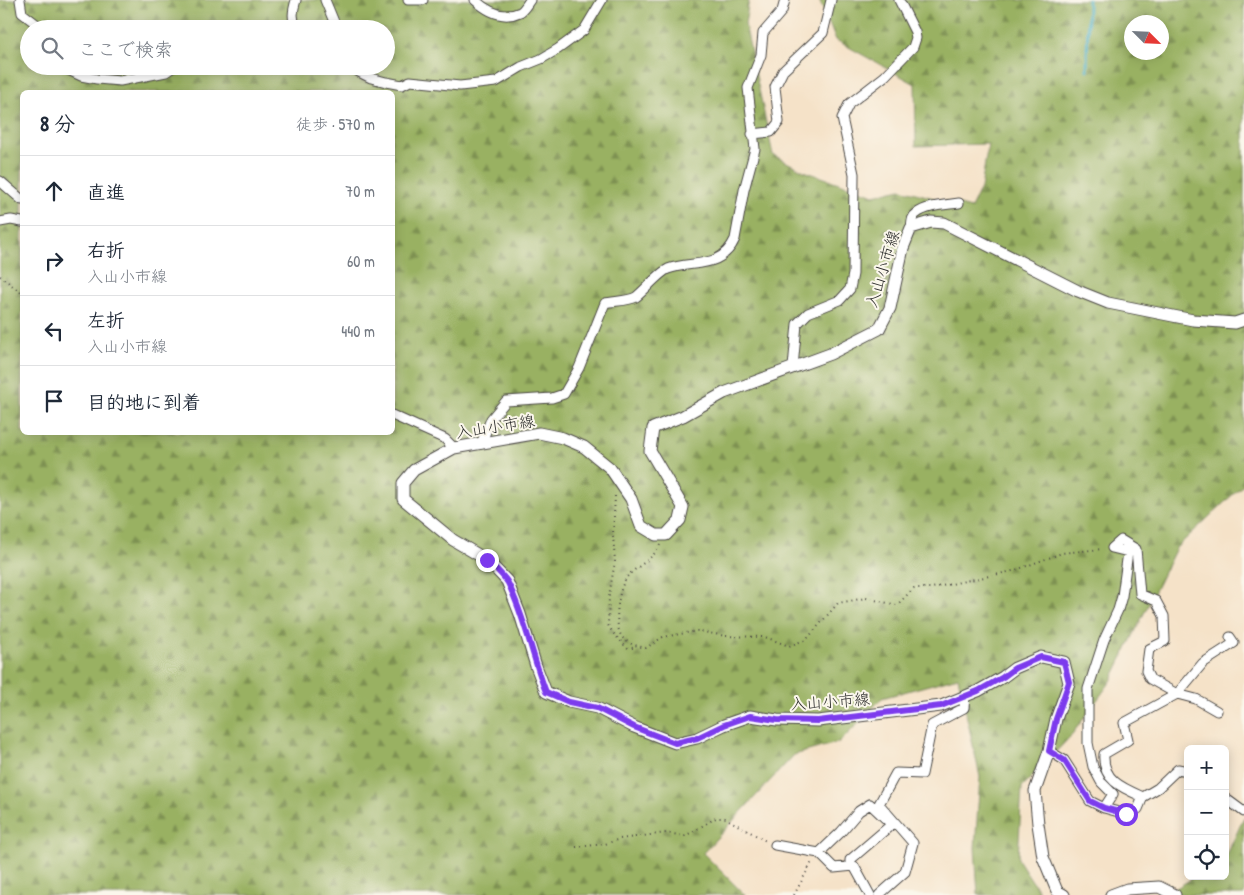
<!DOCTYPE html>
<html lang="ja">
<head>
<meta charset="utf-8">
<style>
  :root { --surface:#fff; --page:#f2f2f3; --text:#1f2937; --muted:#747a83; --line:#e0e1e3 }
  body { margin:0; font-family:"Patrick Hand","Klee One",sans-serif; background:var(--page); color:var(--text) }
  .controls { position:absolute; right:15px; bottom:15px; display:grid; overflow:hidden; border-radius:8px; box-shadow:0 2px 12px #0003 }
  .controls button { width:45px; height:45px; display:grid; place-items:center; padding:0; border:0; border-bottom:1px solid var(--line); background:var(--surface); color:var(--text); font:25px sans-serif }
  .compass { position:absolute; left:1124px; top:15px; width:45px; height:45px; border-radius:50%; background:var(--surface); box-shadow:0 2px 12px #0003; rotate:114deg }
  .stop { position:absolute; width:15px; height:15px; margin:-11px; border:4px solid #7c3aed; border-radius:50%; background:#fff }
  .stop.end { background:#7c3aed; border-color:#fff; box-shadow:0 1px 5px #0008 }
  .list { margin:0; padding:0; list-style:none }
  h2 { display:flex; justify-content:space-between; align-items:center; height:65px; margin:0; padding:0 20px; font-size:21px }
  h2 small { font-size:16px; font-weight:400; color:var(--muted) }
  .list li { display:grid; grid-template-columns:32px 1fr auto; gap:15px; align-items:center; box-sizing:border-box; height:70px; padding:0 20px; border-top:1px solid var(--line) }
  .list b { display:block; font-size:19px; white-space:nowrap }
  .list p { margin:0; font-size:16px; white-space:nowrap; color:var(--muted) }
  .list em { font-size:16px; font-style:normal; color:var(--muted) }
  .icon { flex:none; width:28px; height:28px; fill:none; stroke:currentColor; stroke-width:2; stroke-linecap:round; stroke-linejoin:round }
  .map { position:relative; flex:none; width:1244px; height:895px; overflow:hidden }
  .search { position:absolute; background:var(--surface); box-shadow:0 2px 12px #0003; left:20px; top:20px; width:375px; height:55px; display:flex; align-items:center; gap:12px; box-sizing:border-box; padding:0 18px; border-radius:28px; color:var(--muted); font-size:19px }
  .panel { position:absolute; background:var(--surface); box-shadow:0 2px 12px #0003; left:20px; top:90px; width:375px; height:345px; border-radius:8px }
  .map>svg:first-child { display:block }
</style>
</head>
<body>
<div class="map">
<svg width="1244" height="895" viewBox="0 0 1244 895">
  <defs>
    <pattern id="forest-firs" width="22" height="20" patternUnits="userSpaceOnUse" patternTransform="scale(1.25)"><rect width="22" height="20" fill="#99b162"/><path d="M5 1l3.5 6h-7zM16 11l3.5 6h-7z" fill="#7d9051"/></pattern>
  </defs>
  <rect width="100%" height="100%" fill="#fbf7ec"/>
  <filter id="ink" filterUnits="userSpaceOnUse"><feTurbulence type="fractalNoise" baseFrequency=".02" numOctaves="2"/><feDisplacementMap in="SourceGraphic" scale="10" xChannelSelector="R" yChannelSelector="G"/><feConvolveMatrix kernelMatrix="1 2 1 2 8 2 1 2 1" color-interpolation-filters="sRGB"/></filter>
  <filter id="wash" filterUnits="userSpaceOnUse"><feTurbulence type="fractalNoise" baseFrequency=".0096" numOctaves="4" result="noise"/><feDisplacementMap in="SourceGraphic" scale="20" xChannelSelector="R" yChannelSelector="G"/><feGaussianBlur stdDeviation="1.12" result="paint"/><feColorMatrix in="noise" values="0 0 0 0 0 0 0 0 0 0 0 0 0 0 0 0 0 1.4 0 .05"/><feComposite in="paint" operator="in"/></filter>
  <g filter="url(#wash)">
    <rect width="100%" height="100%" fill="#f5e2c8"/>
    <!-- forest -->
    <path fill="url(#forest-firs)" stroke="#626e46" fill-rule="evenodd" d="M0,0H749L745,24L773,155L804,171L874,195L901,189L971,208L981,188L988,144L916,146L915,84L836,40L819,0H1244V484L1176,548L1111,681L1070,737L1022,787L1018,859L1041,895H978L975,848L980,777L958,677L882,698L840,742L794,755L703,853L745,895H0ZM1132,22H1162V52H1132ZM29,29H386V66H29ZM22,92H392V432H22Z
      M1244,817V895H1165L1196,876H1225V859Z"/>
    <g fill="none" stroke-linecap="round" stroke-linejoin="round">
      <!-- stream -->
      <path stroke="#44acc3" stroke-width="3" d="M1087,70L1088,0"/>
    </g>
  </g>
  <g filter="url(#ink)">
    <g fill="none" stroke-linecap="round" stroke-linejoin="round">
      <defs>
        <path id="minor" d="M20,0L22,13L43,29
          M296,0C293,10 291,19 297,29
          M325,0L337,29
          M408,0H423
          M475,0C487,11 503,20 520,12C524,10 527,4 530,0
          M65,66L66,69L81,76L97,79L120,81L166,72L175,66
          M351,66L359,72L371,78L386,82L402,85L410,81L460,86L496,82L521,67L541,59L558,49L584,30L602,0
          M752,134L771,132L779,122L775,87L783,71L823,33L831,0
          M0,181L22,200
          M0,222L11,220L22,222
          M911,228C912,223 911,217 916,214C927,205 946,205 959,203
          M793,367L797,324L808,313L840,300L850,289L853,274L854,174L842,118L849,104L885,76L913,47L916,38L915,32L899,0
          M392,415L445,439L454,448
          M481,444L491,419L506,401L552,398L564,394L579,368L605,303C614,301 629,301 636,297C645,290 659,273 668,269C693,260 721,270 735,239L744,190L755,149L748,88L761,55L763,33L782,11L785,0
          M1112,548L1121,540L1136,549L1140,594L1156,601L1164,616L1165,641L1149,649L1146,671L1150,679L1177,694L1196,699L1217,711
          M1049,751L1064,760L1090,801L1104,808L1126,814L1138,809L1143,797C1122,788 1102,780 1104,754L1128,740L1124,723L1177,694L1203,663L1234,643L1230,637
          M1143,797L1158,788L1178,769L1188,771
          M1225,798L1244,812
          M1104,808L1113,794L1101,782L1093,767L1088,743V689L1104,640L1118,610L1122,596L1128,552L1112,548
          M775,845L819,853L834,868L854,866L870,895
          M819,853L841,832L859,811L870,804L888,821
          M850,866V860L891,825
          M879,895L905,872L913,843L879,804L896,773L922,774L932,725L964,708L965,696"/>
        <path id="secondary" d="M1064,895L1057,891L1043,857L1038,824L1035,791L1049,751L1056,719L1069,683L1064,662L1041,657L1015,668L1003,677L978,691L941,706L818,721L777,720L750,716L724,725L697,738L675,743L634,727L597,708L569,702L546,692L536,666L520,614L507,581L487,560L453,540L403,499V483L414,470L454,448L539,433L563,438L584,447L610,468L631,499L641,526L656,535H666L680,520L683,507L650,451L653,428L683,416L724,393L830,354L879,329L890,308L903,248L911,228L931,222L944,223L1078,291L1108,303L1193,320L1235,323L1244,320
          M1111,895L1127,889L1159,887L1175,895"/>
      </defs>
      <!-- minor casing -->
      <use href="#minor" stroke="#494643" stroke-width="11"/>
      <!-- secondary casing -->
      <use href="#secondary" stroke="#494643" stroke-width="13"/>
      <!-- path -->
      <path stroke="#494643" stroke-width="2" stroke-dasharray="1 4" stroke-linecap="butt" d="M0,276L22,293
        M615,496L613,535L615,561L609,596L608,625L613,633L628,649L636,647
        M660,545C653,560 636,566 627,577C618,588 613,625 622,637C628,644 637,646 646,648L663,637L697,631L726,636L765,637L789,646L807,639L838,603L866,598L897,605L914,588H932L1013,571L1062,553L1102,549
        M576,847L605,844L620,839L666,833L685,836L716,818H725L766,841
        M794,895L812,862"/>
      <!-- minor -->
      <use href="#minor" stroke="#fff" stroke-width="9"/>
      <!-- secondary -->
      <use href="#secondary" stroke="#fff" stroke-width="11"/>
    </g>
  </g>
  <g fill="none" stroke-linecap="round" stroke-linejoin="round" filter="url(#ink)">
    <!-- route -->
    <path stroke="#7c3aed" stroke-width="6" d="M487,560C494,567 503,575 508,583C525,617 532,656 546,692L569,702L597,708L634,727L675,743L697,738L724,725L750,716L777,720L818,721L941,706L978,691L1003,677L1015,668L1041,657L1064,662L1069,682L1056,719L1049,751L1064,760L1090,801L1104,808L1126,814"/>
  </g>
  <g text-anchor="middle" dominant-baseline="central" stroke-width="4" stroke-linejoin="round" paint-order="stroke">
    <!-- street labels -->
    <g font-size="16" fill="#2b2b2b" stroke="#fbf7ec">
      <text transform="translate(882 269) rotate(-73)">入山小市線</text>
      <text transform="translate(495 426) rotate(-9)">入山小市線</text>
      <text transform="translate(830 701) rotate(-4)">入山小市線</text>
    </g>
  </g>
</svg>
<div class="controls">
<button>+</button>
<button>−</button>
<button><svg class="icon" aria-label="locate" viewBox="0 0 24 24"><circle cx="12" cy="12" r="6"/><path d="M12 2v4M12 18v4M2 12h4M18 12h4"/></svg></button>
</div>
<svg class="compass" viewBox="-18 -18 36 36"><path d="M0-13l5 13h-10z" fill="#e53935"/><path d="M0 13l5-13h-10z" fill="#747a83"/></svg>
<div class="stop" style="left:1126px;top:814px"></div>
<div class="stop end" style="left:487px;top:560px"></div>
<div class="search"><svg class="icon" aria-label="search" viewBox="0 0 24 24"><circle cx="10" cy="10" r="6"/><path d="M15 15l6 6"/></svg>ここで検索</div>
<section class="panel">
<h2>8 分<small>徒歩 · 570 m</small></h2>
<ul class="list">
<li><svg class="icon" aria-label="ahead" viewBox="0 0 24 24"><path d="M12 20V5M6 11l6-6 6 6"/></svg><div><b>直進</b></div><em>70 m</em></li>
<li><svg class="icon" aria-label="right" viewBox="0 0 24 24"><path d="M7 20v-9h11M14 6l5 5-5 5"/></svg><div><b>右折</b><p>入山小市線</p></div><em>60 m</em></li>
<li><svg class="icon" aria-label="left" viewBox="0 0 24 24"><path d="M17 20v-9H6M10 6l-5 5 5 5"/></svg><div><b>左折</b><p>入山小市線</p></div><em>440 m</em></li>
<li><svg class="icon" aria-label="arrive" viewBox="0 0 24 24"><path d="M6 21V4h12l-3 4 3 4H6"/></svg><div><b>目的地に到着</b></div></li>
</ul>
</section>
</div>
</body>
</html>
